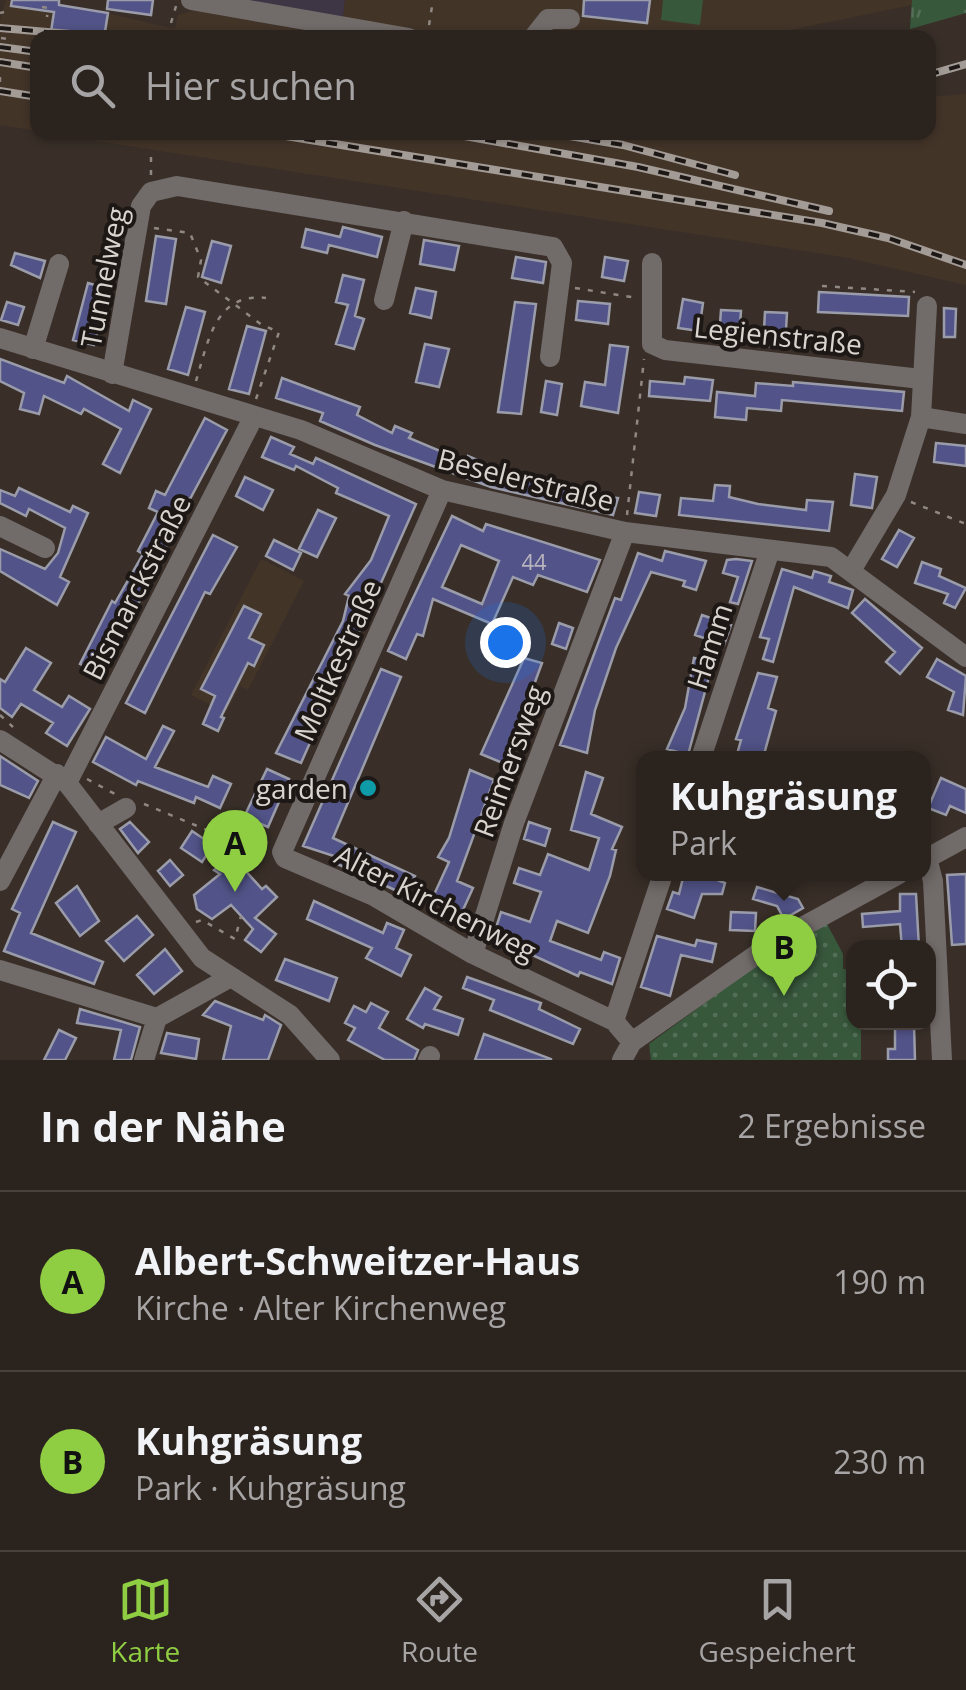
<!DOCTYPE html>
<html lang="de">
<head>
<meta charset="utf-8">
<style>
  :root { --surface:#2b231e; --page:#332b27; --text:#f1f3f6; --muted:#a6a4a4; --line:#47403c; --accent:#8fcd42 }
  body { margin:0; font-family:"Open Sans",sans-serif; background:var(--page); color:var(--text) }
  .controls { position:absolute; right:30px; bottom:30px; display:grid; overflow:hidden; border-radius:20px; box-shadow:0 2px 8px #0004 }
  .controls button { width:90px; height:90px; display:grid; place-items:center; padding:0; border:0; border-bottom:2px solid var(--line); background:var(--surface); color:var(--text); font:50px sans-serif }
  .you { position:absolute; left:505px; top:642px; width:35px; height:35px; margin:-25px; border:8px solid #fff; border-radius:50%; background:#1a73e8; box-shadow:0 0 0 15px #1a73e833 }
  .badge { display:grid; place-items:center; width:65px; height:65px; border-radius:50%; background:var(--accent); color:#111; font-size:32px; font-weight:700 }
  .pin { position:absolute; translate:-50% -82px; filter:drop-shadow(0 2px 5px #0008) }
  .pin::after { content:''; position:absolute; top:52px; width:35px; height:30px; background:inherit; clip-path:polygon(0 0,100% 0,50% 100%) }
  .popup { position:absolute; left:636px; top:751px; width:295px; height:130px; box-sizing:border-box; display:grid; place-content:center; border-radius:20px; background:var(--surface); filter:drop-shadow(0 2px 8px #0005); font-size:32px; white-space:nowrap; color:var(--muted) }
  .popup b { font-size:38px; color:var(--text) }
  .popup::after { content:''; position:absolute; left:50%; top:100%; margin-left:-20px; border:20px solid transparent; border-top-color:var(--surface) }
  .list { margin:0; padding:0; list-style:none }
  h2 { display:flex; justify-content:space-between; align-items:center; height:130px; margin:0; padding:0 40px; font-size:42px }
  h2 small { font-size:32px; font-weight:400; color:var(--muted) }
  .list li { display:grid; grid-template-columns:65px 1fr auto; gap:30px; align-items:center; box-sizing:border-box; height:180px; padding:0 40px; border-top:2px solid var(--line) }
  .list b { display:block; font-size:38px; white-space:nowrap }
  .list p { margin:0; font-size:32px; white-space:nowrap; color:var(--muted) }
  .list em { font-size:32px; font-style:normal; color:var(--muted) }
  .icon { flex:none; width:55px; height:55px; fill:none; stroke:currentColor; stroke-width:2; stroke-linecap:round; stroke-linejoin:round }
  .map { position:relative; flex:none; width:966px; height:1060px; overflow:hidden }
  .search { position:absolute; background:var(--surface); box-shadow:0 2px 8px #0004; left:30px; right:30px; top:30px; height:110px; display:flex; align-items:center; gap:25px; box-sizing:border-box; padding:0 35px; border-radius:20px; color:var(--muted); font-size:38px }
  .sheet { height:490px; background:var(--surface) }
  nav { display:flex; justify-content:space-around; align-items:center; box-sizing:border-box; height:140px; border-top:2px solid var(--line); background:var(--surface); font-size:28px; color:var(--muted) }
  nav a { display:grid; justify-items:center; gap:5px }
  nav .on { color:var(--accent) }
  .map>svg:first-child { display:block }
</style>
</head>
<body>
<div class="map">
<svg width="966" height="1060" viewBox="0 0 966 1060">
  <defs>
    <pattern id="grass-tufts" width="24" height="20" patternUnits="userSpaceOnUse" patternTransform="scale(2.5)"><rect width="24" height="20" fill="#38583c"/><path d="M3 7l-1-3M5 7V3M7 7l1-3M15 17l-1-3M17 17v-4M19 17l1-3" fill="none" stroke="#546f57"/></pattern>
    <pattern id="park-dots" width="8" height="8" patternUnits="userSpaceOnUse" patternTransform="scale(2.5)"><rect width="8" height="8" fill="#38583c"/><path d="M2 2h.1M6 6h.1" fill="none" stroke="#546f57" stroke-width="1.8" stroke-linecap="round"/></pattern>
  </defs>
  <rect width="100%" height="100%" fill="#392f28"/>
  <!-- commercial -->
  <path fill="#3e3545" d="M244,0H345L343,18Z"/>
  <!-- built -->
  <path fill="#433428" d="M6,0L111,14L175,29L178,15L195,10L337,37L38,38L37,131L0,125V21Z
    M345,0H912V5L751,38L449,37L343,18Z
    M966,94V285L849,258L46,133L928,132L929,97Z
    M261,559L304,581L248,690L240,686L226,713L191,695Z"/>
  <!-- grass -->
  <path fill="url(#grass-tufts)" d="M912,0H966V13L910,29Z"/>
  <!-- park -->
  <path fill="url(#park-dots)" d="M827,924L843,954V969H853L854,1022L861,1023V1060H651L649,1044L777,950Z"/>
  <!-- pitch -->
  <path fill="#38583c" d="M663,0H703L700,25L661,20Z"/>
  <!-- building -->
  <path fill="#525489" stroke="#9b9caa" stroke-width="2.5" fill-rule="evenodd" d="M12,0H59V5L108,13L104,38H50L54,12L11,6Z
    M108,0H153L151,15L107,9Z
    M584,0H650L647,23L583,16Z
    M343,227L382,237L377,257L329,245L327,253L302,247L306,229L340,237Z
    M156,236L176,239L166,304L146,301Z
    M424,240L459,246L454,270L420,264Z
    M212,241L231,246L221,283L202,277Z
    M15,253L45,261L40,278L11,265Z
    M516,257L546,262L543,283L512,278Z
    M605,257L628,261L624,281L602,277Z
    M343,275L364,280L355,316L364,319L354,349L336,344L348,305L336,302Z
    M88,283L109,289L94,345L73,340Z
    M416,288L436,292L431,318L410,313Z
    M819,292L909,297L908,316L818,312Z
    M683,299L703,303L699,331L678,328Z
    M578,301L610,304L608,324L576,320Z
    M7,302L24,307L18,325L1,320Z
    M515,302L536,304L521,414L498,412Z
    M186,307L205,312L188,375L168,369Z
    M944,308L956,309L955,337H944Z
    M721,310L741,311L739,339L719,338Z
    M765,312L787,313L785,347L763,346Z
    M247,326L266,331L249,394L229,389Z
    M425,344L449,349L439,387L416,382Z
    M610,345L628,347L618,413L581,406L585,382L605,385Z
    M0,359L64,383L67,376L129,411L133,400L151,409L120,473L103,464L121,429L84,409L81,414L44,396L39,414L20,409L24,393L0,381Z
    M685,377L713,380L710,401L649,396L650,381L684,384Z
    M282,378L360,407L357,415L392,433L395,426L412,433L409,438L466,462L468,456L519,478L520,474L575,493L618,498L613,515L491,487L375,445L320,421L323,413L276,398Z
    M546,381L562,384L557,415L541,412Z
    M793,382L904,392L902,411L782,400L781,411L747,408L746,420L715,417L717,392L755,396L756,383L793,386Z
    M205,418L227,430L190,499L187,498L156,570L101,674L80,664L112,601L115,603L143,554L138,551L158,512L149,508L156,491L165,495Z
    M271,437L294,447L290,454L313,464L316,458L416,504L301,763L276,753L343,621L349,596L345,594L371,560L389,516L336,493L338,488L296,466L294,470L262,457Z
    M936,443L966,446V466L934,462Z
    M855,474L877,477L872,508L851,505Z
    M245,477L273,490L263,510L236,496Z
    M715,485L730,486L729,497L758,504L806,510L807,500L833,502L829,531L679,515L681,498L713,501Z
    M19,488L70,512L73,506L88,513L60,577L69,582L57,605L0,571V549L45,569L58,553L65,528L29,509L26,516L0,503V490L15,496Z
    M639,492L660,495L656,516L635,513Z
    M318,510L336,518L317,557L299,549Z
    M452,516L483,531L486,524L600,560L587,592L538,575L533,585L513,577L492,624L433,599L423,636L417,634L406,659L388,651ZM461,545L499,561L482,604L442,587Z
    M899,530L914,538L897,567L882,559Z
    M213,535L237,547L210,594L205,592L145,713L126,703Z
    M274,540L301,553L293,570L266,556Z
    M665,551L706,561L696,590L683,586L685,581L651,572L616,648L595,710L587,753L560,745L615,598L621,600L638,553L662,561Z
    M736,559L752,561L738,604L730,602L738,577L723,573L727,560Z
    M922,562L941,569L939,576L966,588L955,608L944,603L948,594L915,583Z
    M782,569L812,578L814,571L831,576L829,582L853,590L848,608L794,587L773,662L763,659L769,639L760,637Z
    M865,599L922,648L900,674L886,662L895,652L852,613Z
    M244,606L261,614L249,638L264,645L254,666L248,663L221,717L224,718L218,731L203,724L215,696L201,689Z
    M702,615L731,625L724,645L695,635Z
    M559,623L573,628L566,649L552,644Z
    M26,648L51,663L34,690L62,707L69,696L90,709L67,746L46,733L53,723L21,704L12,717L0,708V679L5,682Z
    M524,658L542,663L505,764L481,754Z
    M694,658L713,662L688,755L667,749L685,708Z
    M937,659L966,676L963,715L948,710L954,692L927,677Z
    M381,669L401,677L333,838L415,876L406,895L337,864L340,858L303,846Z
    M758,673L777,677L768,708L776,711L763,758H736L741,740L736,739Z
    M163,726L174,731L155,767L208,787L213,776L231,784L220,808L196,797L194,803L138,781L136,785L93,762L106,737L146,759Z
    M0,756L38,781L29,798L0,785Z
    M267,769L289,779L268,827L244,817Z
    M470,770L494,780L457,881L473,888L462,912L432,899L449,862L438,857L449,838Z
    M586,772L603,778L591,814L622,827L612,849L616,850L610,876L588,933L557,921L550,941L601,960L604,952L620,958L612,984L580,972L578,976L493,937L501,912L530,922L541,892L514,883L519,868L540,875L548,854L589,870L599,838L571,830Z
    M941,778L966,789V813L950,806L946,815L928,808Z
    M53,822L76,832L31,933L103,962L94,984L4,951L20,913L12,909Z
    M130,822L149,842L138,853L120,829Z
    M529,822L550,829L545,846L524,839Z
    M192,831L213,845L202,862L181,848Z
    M231,855L262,889L266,886L277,897L255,918L276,934L261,952L245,940L253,929L231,905L212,919L197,909L194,895L220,874L214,870Z
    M170,860L183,875L170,886L158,871Z
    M684,874H703L725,883L722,894H702L694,918L667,909L673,892L679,894Z
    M966,874V944L952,945L947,875Z
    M77,886L99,921L80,936L56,903Z
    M757,887L798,899L803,908L784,919L777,906L753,899Z
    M900,894H916L919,948H902L900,924L863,927L862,914L900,911Z
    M314,901L383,933L387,923L404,930L396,948L411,955L401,976L366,958L372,948L307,919Z
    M731,912L756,913L755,931L730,930Z
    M137,916L153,935L124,961L106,941Z
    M657,936L695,946L697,940L716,944L712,962L681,955L670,996L641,987Z
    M165,949L182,971L154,994L137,975Z
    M285,959L337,978L329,1001L276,980Z
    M467,977L541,1003L539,1009L580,1029L573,1044L490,1010L494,1000L463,988Z
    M425,988L441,997L434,1009L463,1019L458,1035L425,1024L423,1028L407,1019Z
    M215,1001L263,1020L265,1015L281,1025L268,1060H223L231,1026L203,1015Z
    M371,1003L388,1012L379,1028L418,1050L414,1060H385L348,1040L355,1028L345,1023L354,1006L366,1012Z
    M80,1009L140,1027L131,1060H114L121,1030L77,1023Z
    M895,1024H914L915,1060H888V1049H895Z
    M59,1030L76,1038L65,1060H44Z
    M167,1033L199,1039L196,1059L161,1053Z
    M484,1034L551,1059V1060H475Z"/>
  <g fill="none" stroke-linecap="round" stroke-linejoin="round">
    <!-- path -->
    <path stroke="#908882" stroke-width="2.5" stroke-dasharray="5 8" stroke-linecap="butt" d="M42,7L48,8L47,17
      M0,13L4,12
      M171,23L176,6
      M1,38L7,39L6,45
      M42,38V33
      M427,38L433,0
      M37,42H38
      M0,77V88
      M31,82H37L38,76
      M35,93L36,84
      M151,175V152
      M154,228L190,233L201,260L198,277L262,325L279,332L256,399
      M822,286L915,292
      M575,288L637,298
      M196,381C208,342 215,292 266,298
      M911,502L966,524
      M627,515L644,359
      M0,715L13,727
      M87,779L115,794
      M144,804L265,854
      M196,922L202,920L235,939L241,916"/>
    <!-- minor -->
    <path stroke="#716b69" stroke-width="20" d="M191,0L409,38
      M533,38L548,19H570
      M652,263V344L665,350L921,379
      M384,300L404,221
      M0,338L301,430L442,490L625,532L831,557L966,657
      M33,349L59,264
      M112,374L141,206L151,192L177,186L553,247L562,263L550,357
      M921,417L966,424
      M442,490L282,852L285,858L374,896L473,954L614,1021L632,1042
      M0,526L45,548
      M852,569L896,495L921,417L927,306
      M0,740L67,783L202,958L290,1015L330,1060
      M701,758L770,550
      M67,783L254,416
      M98,824L126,808
      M927,858L933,881L942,1060
      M924,860L966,837
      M0,881L57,774
      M473,954L514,823L625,532
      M0,970L157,1018
      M614,1021L663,874
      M144,1060L157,1018L229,978
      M428,1060L430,1056
      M622,1060L632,1042L773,943L899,874"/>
    <defs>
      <path id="rail" d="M0,28L118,38
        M0,47L38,52
        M0,62L38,68
        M928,75L966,64
        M0,91L38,97
        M261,132L822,223L888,238L966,265
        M442,132L638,167L829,211
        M546,132L623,145L735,175"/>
    </defs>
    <!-- rail casing -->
    <use href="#rail" stroke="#a39b96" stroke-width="8"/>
    <!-- rail -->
    <use href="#rail" stroke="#1d1815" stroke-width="4" stroke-dasharray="11" stroke-linecap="butt"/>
  </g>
  <!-- markers -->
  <circle fill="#0f9aa8" stroke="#1d1815" stroke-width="4" cx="368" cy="788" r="10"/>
  <g text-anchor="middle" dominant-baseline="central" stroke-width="8" stroke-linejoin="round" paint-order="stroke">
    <!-- number labels -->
    <g font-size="22" fill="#b8b4be">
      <text x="534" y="561">44</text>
    </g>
    <!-- street labels -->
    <g font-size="28" fill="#dad4cf" stroke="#1d1815">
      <text transform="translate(103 277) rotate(-79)">Tunnelweg</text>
      <text transform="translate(778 335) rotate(6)">Legienstraße</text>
      <text transform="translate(526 479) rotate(14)">Beselerstraße</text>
      <text transform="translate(136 587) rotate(-63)">Bismarckstraße</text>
      <text transform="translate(709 646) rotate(-72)">Hamm</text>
      <text transform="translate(337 660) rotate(-66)">Moltkestraße</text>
      <text transform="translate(509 761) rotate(-70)">Reimersweg</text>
      <text transform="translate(436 902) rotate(27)">Alter Kirchenweg</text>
    </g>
    <!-- poi labels -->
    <g font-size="28" fill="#dad4cf" stroke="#1d1815" text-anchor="end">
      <text x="348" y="788">garden</text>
    </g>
  </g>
</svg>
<div class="controls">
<button><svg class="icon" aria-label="locate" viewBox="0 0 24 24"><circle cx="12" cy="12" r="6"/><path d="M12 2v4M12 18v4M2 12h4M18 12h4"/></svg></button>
</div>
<div class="you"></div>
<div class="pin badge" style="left:235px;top:892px">A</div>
<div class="pin badge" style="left:784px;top:996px">B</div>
<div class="popup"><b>Kuhgräsung</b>Park</div>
<div class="search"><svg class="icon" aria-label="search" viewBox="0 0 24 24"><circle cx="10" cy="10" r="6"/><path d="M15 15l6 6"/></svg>Hier suchen</div>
</div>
<section class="sheet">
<h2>In der Nähe<small>2 Ergebnisse</small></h2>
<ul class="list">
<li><span class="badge">A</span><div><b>Albert-Schweitzer-Haus</b><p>Kirche · Alter Kirchenweg</p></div><em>190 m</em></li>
<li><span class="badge">B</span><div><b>Kuhgräsung</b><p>Park · Kuhgräsung</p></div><em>230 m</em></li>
</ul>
</section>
<nav>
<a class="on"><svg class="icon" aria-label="map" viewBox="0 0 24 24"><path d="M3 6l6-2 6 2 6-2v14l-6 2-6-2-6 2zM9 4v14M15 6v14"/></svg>Karte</a>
<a><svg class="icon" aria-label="directions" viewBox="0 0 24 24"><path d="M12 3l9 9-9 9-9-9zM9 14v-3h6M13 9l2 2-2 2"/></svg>Route</a>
<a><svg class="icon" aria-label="saved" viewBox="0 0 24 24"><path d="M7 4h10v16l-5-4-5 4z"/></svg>Gespeichert</a>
</nav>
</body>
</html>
